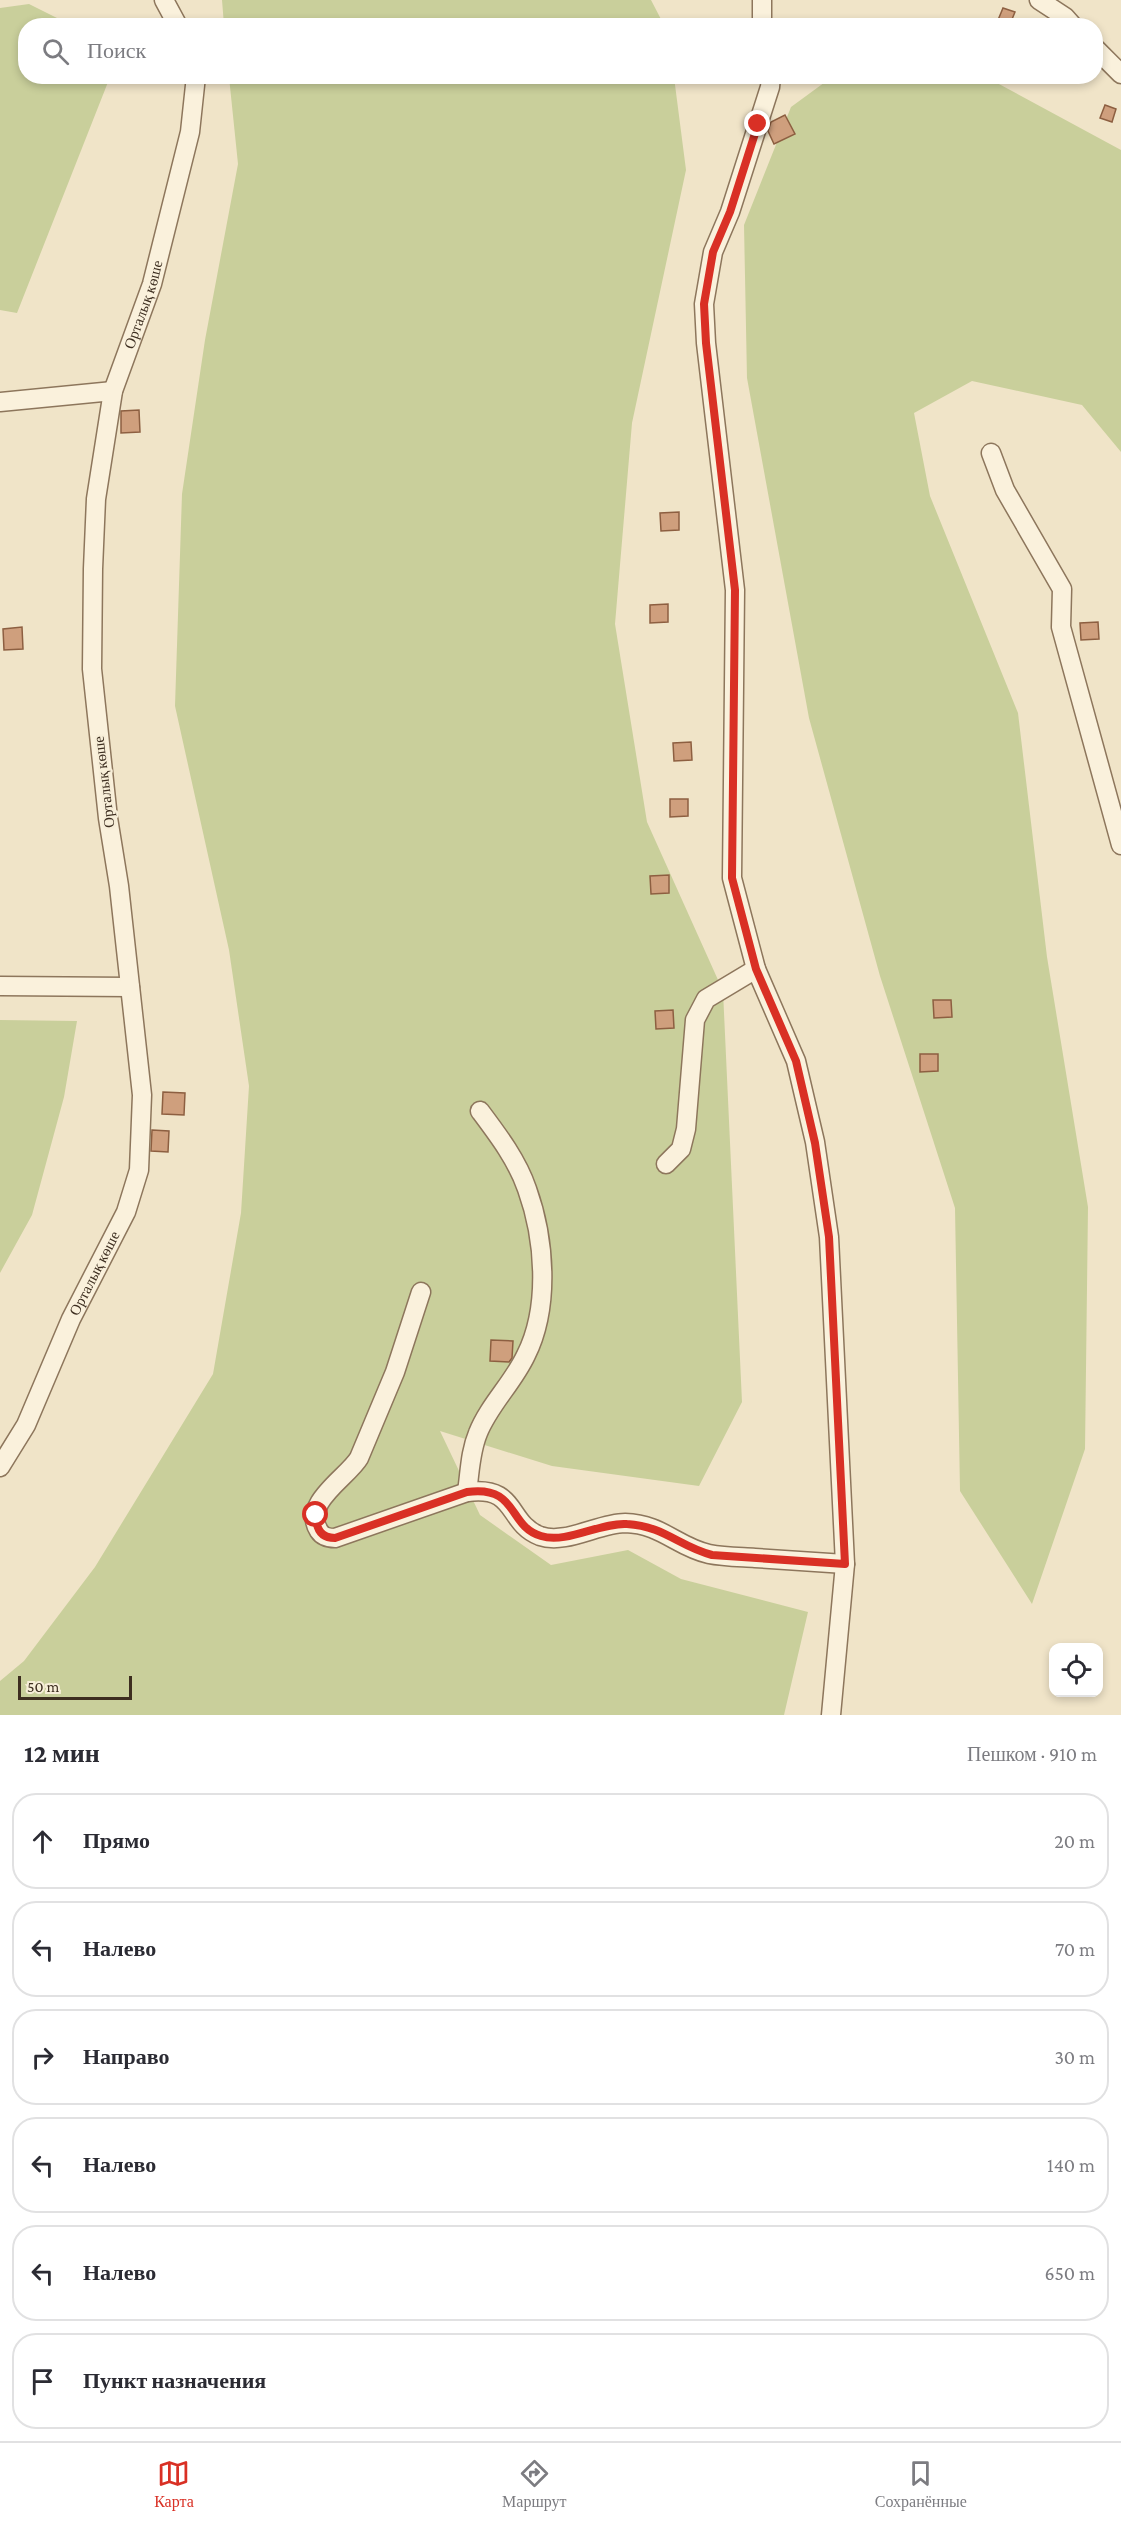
<!DOCTYPE html>
<html lang="ru">
<head>
<meta charset="utf-8">
<style>
  :root { --surface:#fff; --page:#f2f2f3; --text:#2b2b33; --muted:#7c7c81; --line:#e1e1e2; --accent:#d93025 }
  body { margin:0; font-family:"Crimson Pro",serif; background:var(--page); color:var(--text) }
  .controls { position:absolute; right:18px; bottom:18px; display:grid; overflow:hidden; border-radius:12px; box-shadow:0 3px 9px #0003 }
  .controls button { width:54px; height:54px; display:grid; place-items:center; padding:0; border:0; border-bottom:2px solid var(--line); background:var(--surface); color:var(--text); font:30px sans-serif }
  .scale { position:absolute; left:18px; bottom:15px; width:114px; box-sizing:border-box; padding-left:6px; border:3px solid #3d2e20; border-top:0; font-size:16px; line-height:21px; white-space:nowrap; color:#3d2e20; -webkit-text-stroke:4px #f7eed8; paint-order:stroke }
  .stop { position:absolute; width:18px; height:18px; margin:-14px; border:4px solid #d93025; border-radius:50%; background:#fff }
  .stop.end { background:#d93025; border-color:#fff; box-shadow:0 2px 6px #0008 }
  .list { margin:0; padding:0; list-style:none }
  h2 { display:flex; justify-content:space-between; align-items:center; height:78px; margin:0; padding:0 24px; font-size:26px }
  h2 small { font-size:20px; font-weight:400; color:var(--muted) }
  .list li { display:grid; grid-template-columns:39px 1fr auto; gap:18px; align-items:center; box-sizing:border-box; height:96px; margin:0 12px 12px; padding:0 12px; border:2px solid var(--line); border-radius:24px }
  .list b { display:block; font-size:22px; white-space:nowrap }
  .list em { font-size:20px; font-style:normal; color:var(--muted) }
  .icon { flex:none; width:33px; height:33px; fill:none; stroke:currentColor; stroke-width:2; stroke-linecap:round; stroke-linejoin:round }
  .map { position:relative; flex:none; width:1121px; height:1715px; overflow:hidden }
  .search { position:absolute; background:var(--surface); box-shadow:0 3px 9px #0003; left:18px; right:18px; top:18px; height:66px; display:flex; align-items:center; gap:15px; box-sizing:border-box; padding:0 21px; border-radius:24px; color:var(--muted); font-size:22px }
  .sheet { height:726px; background:var(--surface) }
  nav { display:flex; justify-content:space-around; align-items:center; box-sizing:border-box; height:84px; border-top:2px solid var(--line); background:var(--surface); font-size:16px; color:var(--muted) }
  nav a { display:grid; justify-items:center; gap:3px }
  nav .on { color:var(--accent) }
  .map>svg:first-child { display:block }
</style>
</head>
<body>
<div class="map">
<svg width="1121" height="1715" viewBox="0 0 1121 1715">
  <rect width="100%" height="100%" fill="#f0e4c8"/>
  <!-- green -->
  <path fill="#c9cf9b" d="M222,0H651L664,25H224Z
    M29,4L71,25L26,26V76L110,77L17,313L0,310V8Z
    M229,77H674L686,170L632,423L615,624L647,822L723,991L742,1402L699,1486L552,1466L440,1431L480,1515L551,1565L628,1550L681,1579L808,1612L784,1715H0V1681L24,1661L95,1567L213,1374L241,1213L249,1086L229,950L175,706L182,494L205,340L238,164Z
    M832,77H986L1121,150V452L1082,405L972,381L914,413L930,496L1018,713L1047,957L1088,1207L1085,1449L1032,1604L960,1491L955,1208L880,976L809,718L747,378L744,225L791,107Z
    M0,1020L77,1021L64,1097L32,1215L0,1273Z"/>
  <!-- building -->
  <path fill="#cf9f7d" stroke="#8d5f41" stroke-width="1.5" d="M1003,8L1015,12L1010,24L998,20Z
    M1105,105L1116,109L1112,122L1100,118Z
    M785,115L795,134L774,144L768,131L771,122Z
    M139,410L140,432L121,433V411Z
    M679,512V530L661,531L660,513Z
    M668,604V622L650,623V605Z
    M1098,622L1099,639L1081,640L1080,623Z
    M22,627L23,649L4,650L3,629Z
    M691,742L692,760L674,761L673,743Z
    M670,799H688V816L670,817Z
    M669,875V893L651,894L650,876Z
    M933,1000H951L952,1017L934,1018Z
    M673,1010L674,1028L656,1029L655,1011Z
    M920,1054H938V1071L920,1072Z
    M163,1092L185,1093L184,1115L162,1114Z
    M152,1130L169,1131L168,1152L151,1151Z
    M491,1340L513,1341L512,1358L509,1362L490,1361Z"/>
  <g fill="none" stroke-linecap="round" stroke-linejoin="round">
    <defs>
      <g id="minor">
        <path d="M164,0L178,26"/>
        <path d="M762,0V26"/>
        <path d="M1039,0L1065,17L1073,26"/>
        <path d="M1096,49L1121,74"/>
        <path d="M771,76L770,87L730,212L713,252L704,304L706,343L735,590L732,878L756,969L796,1061L815,1142L829,1237L845,1564L831,1715"/>
        <path d="M0,402L113,391"/>
        <path d="M991,453L1005,490L1062,589L1061,627L1121,845"/>
        <path d="M0,986L130,987"/>
        <path d="M666,1164L681,1149L686,1129L695,1020L706,999L756,969"/>
        <path d="M421,1292L395,1372L359,1458C348,1477 301,1503 319,1531C323,1537 328,1538 335,1538L467,1492C518,1485 506,1523 540,1536C566,1545 599,1523 625,1523C662,1524 677,1547 709,1554C724,1557 740,1557 755,1558C785,1560 815,1562 845,1564"/>
        <path id="s1" d="M0,1467L26,1425L71,1319L126,1212L139,1170L142,1095L119,886L108,818L92,669L93,569L96,499L113,391L152,284L190,132L196,76"/>
        <path d="M467,1492C470,1472 470,1452 478,1433C489,1405 513,1383 526,1355C550,1307 545,1239 527,1189C517,1160 498,1135 480,1111"/>
      </g>
    </defs>
    <!-- minor casing -->
    <use href="#minor" stroke="#8d765c" stroke-width="21"/>
    <!-- minor -->
    <use href="#minor" stroke="#faf1dc" stroke-width="18"/>
  </g>
  <g fill="none" stroke-linecap="round" stroke-linejoin="round">
    <!-- route -->
    <path stroke="#d93025" stroke-width="8" d="M316,1515C316,1529 321,1538 335,1538L467,1492C519,1485 507,1526 541,1536C567,1544 601,1522 627,1524C664,1526 680,1547 712,1555L845,1564L829,1237L815,1143L796,1061L756,969L732,878L735,590L706,343L704,304L713,252L730,212L758,124"/>
  </g>
  <g text-anchor="middle" dominant-baseline="central" stroke-width="4.5" stroke-linejoin="round" paint-order="stroke">
    <!-- street labels -->
    <g font-size="15" fill="#3d2e20" stroke="#f7eed8">
      <text stroke="none"><textPath href="#s1" startOffset="1204">Орталық көше</textPath></text>
      <text transform="translate(104 782) rotate(-97)">Орталық көше</text>
      <text stroke="none"><textPath href="#s1" startOffset="216">Орталық көше</textPath></text>
    </g>
  </g>
</svg>
<div class="controls">
<button><svg class="icon" aria-label="locate" viewBox="0 0 24 24"><circle cx="12" cy="12" r="6"/><path d="M12 2v4M12 18v4M2 12h4M18 12h4"/></svg></button>
</div>
<div class="scale">50 m</div>
<div class="stop" style="left:316px;top:1515px"></div>
<div class="stop end" style="left:758px;top:124px"></div>
<div class="search"><svg class="icon" aria-label="search" viewBox="0 0 24 24"><circle cx="10" cy="10" r="6"/><path d="M15 15l6 6"/></svg>Поиск</div>
</div>
<section class="sheet">
<h2>12 мин<small>Пешком · 910 m</small></h2>
<ul class="list">
<li><svg class="icon" aria-label="ahead" viewBox="0 0 24 24"><path d="M12 20V5M6 11l6-6 6 6"/></svg><div><b>Прямо</b></div><em>20 m</em></li>
<li><svg class="icon" aria-label="left" viewBox="0 0 24 24"><path d="M17 20v-9H6M10 6l-5 5 5 5"/></svg><div><b>Налево</b></div><em>70 m</em></li>
<li><svg class="icon" aria-label="right" viewBox="0 0 24 24"><path d="M7 20v-9h11M14 6l5 5-5 5"/></svg><div><b>Направо</b></div><em>30 m</em></li>
<li><svg class="icon" aria-label="left" viewBox="0 0 24 24"><path d="M17 20v-9H6M10 6l-5 5 5 5"/></svg><div><b>Налево</b></div><em>140 m</em></li>
<li><svg class="icon" aria-label="left" viewBox="0 0 24 24"><path d="M17 20v-9H6M10 6l-5 5 5 5"/></svg><div><b>Налево</b></div><em>650 m</em></li>
<li><svg class="icon" aria-label="arrive" viewBox="0 0 24 24"><path d="M6 21V4h12l-3 4 3 4H6"/></svg><div><b>Пункт назначения</b></div></li>
</ul>
</section>
<nav>
<a class="on"><svg class="icon" aria-label="map" viewBox="0 0 24 24"><path d="M3 6l6-2 6 2 6-2v14l-6 2-6-2-6 2zM9 4v14M15 6v14"/></svg>Карта</a>
<a><svg class="icon" aria-label="directions" viewBox="0 0 24 24"><path d="M12 3l9 9-9 9-9-9zM9 14v-3h6M13 9l2 2-2 2"/></svg>Маршрут</a>
<a><svg class="icon" aria-label="saved" viewBox="0 0 24 24"><path d="M7 4h10v16l-5-4-5 4z"/></svg>Сохранённые</a>
</nav>
</body>
</html>
